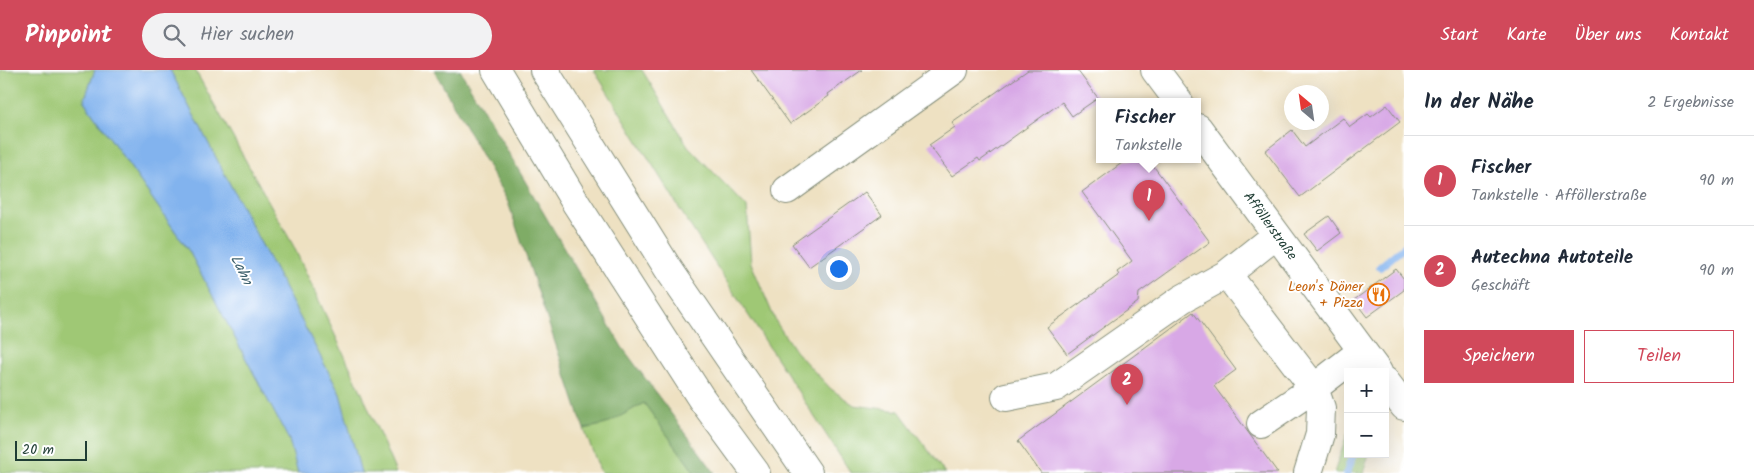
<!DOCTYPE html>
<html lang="de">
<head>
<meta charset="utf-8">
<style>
  :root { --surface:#fff; --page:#f2f2f3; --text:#1f2937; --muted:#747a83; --line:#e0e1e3; --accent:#d1495b }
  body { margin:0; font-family:Kalam,sans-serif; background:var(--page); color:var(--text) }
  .controls { position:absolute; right:15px; bottom:15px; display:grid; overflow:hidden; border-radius:0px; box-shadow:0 5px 20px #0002 }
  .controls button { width:45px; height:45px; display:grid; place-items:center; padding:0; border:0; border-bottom:1px solid var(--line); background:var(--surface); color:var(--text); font:25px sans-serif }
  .compass { position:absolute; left:1284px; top:15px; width:45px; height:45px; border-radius:50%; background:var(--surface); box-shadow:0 5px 20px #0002; rotate:331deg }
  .scale { position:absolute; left:15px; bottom:12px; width:72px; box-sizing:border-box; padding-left:5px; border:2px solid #1f3d34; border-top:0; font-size:14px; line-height:18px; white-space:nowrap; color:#1f3d34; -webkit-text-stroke:4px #fff; paint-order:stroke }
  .you { position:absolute; left:838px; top:198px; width:18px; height:18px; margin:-12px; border:4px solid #fff; border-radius:50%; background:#1a73e8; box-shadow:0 0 0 8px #1a73e833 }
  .badge { display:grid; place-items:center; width:32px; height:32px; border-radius:50%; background:var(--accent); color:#fff; font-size:16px; font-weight:700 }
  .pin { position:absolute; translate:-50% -41px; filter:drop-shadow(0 1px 2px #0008) }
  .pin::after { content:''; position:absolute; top:26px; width:18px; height:15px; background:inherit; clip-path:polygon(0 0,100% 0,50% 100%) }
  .popup { position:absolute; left:1096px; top:28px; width:105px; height:65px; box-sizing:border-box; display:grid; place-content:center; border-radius:0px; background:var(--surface); filter:drop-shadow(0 1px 4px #0005); font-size:16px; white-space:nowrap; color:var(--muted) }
  .popup b { font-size:19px; color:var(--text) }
  .popup::after { content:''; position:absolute; left:50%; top:100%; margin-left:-10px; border:10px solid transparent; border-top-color:var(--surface) }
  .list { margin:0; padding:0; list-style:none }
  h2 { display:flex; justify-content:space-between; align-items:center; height:65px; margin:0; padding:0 20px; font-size:21px }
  h2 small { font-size:16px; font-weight:400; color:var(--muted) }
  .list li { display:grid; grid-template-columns:32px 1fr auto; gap:15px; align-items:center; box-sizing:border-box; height:90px; padding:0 20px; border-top:1px solid var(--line) }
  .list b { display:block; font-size:19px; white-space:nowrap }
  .list p { margin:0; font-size:16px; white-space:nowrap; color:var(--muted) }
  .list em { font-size:16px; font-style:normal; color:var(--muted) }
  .actions { display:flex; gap:10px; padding:15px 20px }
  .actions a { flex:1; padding:11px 0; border:1px solid var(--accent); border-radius:0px; text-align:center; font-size:18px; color:var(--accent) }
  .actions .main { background:var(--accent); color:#fff }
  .icon { flex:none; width:28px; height:28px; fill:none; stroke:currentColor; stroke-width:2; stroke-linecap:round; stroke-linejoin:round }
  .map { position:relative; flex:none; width:1404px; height:403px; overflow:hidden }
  header { display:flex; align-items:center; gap:30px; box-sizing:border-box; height:70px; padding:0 25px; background:var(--accent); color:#fff }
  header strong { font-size:24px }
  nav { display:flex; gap:28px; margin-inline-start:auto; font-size:18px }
  .search { width:350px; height:45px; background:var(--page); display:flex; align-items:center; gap:12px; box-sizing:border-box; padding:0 18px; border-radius:28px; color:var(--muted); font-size:19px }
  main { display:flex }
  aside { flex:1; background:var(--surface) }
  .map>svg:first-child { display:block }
</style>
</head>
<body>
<header>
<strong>Pinpoint</strong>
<div class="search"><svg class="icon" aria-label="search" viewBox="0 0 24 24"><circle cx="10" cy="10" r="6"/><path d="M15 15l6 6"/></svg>Hier suchen</div>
<nav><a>Start</a><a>Karte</a><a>Über uns</a><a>Kontakt</a></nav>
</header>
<main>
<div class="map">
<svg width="1404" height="403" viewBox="0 0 1404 403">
  <rect width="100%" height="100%" fill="#fff"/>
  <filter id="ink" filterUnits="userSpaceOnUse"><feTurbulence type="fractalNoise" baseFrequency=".02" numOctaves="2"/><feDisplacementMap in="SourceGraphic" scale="10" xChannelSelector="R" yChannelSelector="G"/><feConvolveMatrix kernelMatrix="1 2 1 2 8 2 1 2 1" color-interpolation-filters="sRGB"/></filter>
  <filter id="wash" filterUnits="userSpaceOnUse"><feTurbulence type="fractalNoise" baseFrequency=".0096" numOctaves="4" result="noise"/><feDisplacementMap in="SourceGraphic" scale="20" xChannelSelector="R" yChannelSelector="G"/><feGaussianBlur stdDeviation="1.12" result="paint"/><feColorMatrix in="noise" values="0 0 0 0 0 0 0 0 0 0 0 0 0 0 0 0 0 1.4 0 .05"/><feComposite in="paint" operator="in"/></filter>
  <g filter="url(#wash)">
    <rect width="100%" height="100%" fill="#eee1c2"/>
    <!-- green -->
    <path fill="#9fc874" stroke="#5f8254" d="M0,0H95L84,31L189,181L289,370L298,403H0Z
      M170,0H195L293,175L362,323L396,403H361L340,324Z
      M594,0H642L688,76L747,137L751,193L776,252L795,281L831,319L854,335L899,341L945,403H851L684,146Z
      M644,333L695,403H601L584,359L606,354Z
      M1348,362V384H1369L1363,403H1334Z"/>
    <!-- forest -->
    <path fill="#7fac66" stroke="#4f744d" d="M434,0H460L622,277L715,403H695L644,333L606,354L584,359L508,132Z"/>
    <!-- water -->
    <path fill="#82b3ee" stroke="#507891" d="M95,0H170L340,324L361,403H298L289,370L189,181L84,31Z"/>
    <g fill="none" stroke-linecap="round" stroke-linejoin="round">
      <!-- stream -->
      <path stroke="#82b3ee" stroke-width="8" d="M1380,197L1404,177
        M1347,403L1353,384"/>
    </g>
    <g id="blocks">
      <!-- building -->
      <path fill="#d8a8e6" d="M751,0H862L828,24L829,26L790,54Z
        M1028,0H1077L1098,28L1072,46L1062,32L980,91L978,88L952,106L929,75L955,57L952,53Z
        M1387,35L1400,52L1300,127L1265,81L1292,60L1305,77L1343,48L1350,57L1368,44L1371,47Z
        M1126,90H1149L1210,172L1139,223L1138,232L1067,284L1047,257L1119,205L1117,202L1132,191L1082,122Z
        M865,122L882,145L809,197L792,174Z
        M1329,146L1341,163L1317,181L1304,164Z
        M1396,199L1404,209V220L1367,247L1354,230Z
        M1193,242L1236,300L1214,316L1278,403H1041L1018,371Z"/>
    </g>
  </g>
  <g filter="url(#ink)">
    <use href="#blocks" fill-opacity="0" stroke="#868f7b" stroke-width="1"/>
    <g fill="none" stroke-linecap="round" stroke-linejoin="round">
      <defs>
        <path id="minor" d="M787,120L954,0
          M1227,204L1314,318L1321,338L1320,364L1308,403
          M1006,327L1056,317L1182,229L1227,204L1276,165
          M1261,354L1314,318L1362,281"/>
        <path id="major" d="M1155,0L1179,32
          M1198,58L1378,302
          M1385,311L1404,336"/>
        <path id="highway" d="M496,0L577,135L701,328L756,403
          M544,0L669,200L808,403"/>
      </defs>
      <!-- minor casing -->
      <use href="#minor" stroke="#868f7b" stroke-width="30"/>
      <!-- major casing -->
      <use href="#major" stroke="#868f7b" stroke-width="30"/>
      <!-- highway casing -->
      <use href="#highway" stroke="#868f7b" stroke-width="30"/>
      <!-- minor -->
      <use href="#minor" stroke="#fff" stroke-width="28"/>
      <!-- major -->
      <use href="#major" stroke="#fff" stroke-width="28"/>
      <!-- highway -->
      <use href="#highway" stroke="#fff" stroke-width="28"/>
    </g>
  </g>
  <!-- icons -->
  <defs>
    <symbol id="restaurant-ring" viewBox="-11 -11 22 22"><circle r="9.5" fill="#fff" stroke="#e8710a" stroke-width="1.5"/><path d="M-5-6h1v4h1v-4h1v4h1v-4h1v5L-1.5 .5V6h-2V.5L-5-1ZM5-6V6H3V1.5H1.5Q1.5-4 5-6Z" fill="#e8710a"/></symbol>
  </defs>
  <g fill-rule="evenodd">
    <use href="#restaurant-ring" x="1366" y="212" width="25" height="25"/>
  </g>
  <g text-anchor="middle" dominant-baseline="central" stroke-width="4" stroke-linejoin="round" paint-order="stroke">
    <!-- street labels -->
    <g font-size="14" fill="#1f3d34" stroke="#fff">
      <text transform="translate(1270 156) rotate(54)">Afföllerstraße</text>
    </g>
    <!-- food labels -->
    <g font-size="14" fill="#c56008" stroke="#fff" text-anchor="end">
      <text x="1363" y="217">Leon's Döner<tspan x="1363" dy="16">+ Pizza</tspan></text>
    </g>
    <!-- water labels -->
    <g font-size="15" font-style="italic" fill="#3d606c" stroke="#fff">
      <text transform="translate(241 200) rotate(64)">Lahn</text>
    </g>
  </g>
</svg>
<div class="controls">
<button>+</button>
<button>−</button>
</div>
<svg class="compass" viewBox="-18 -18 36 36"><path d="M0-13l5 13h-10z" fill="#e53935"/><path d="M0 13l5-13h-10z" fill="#747a83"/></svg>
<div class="scale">20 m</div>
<div class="you"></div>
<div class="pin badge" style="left:1149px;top:151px">1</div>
<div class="popup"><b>Fischer</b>Tankstelle</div>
<div class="pin badge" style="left:1127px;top:335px">2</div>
</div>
<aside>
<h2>In der Nähe<small>2 Ergebnisse</small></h2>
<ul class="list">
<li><span class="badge">1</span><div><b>Fischer</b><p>Tankstelle · Afföllerstraße</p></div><em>90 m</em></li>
<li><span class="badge">2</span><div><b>Autechna Autoteile</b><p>Geschäft</p></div><em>90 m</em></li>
</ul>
<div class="actions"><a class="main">Speichern</a><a>Teilen</a></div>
</aside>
</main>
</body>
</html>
